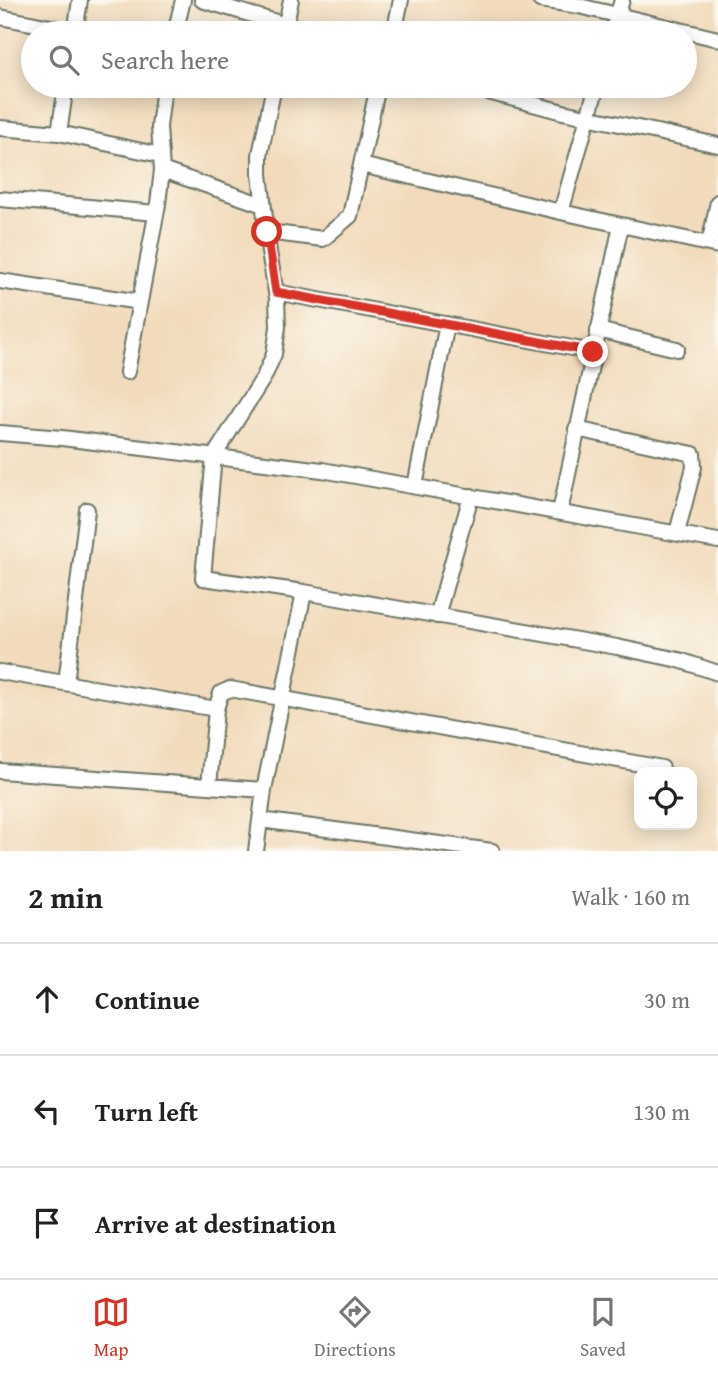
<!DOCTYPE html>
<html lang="en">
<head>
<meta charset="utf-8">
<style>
  :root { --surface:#fff; --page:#f6f6f6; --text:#222; --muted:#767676; --line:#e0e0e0; --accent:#d93025 }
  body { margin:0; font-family:"Gentium Book Plus",serif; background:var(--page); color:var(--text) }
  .controls { position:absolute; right:21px; bottom:21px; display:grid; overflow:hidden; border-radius:14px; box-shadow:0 4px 18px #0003 }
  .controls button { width:63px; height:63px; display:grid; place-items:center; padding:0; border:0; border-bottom:2px solid var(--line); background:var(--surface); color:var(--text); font:35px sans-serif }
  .stop { position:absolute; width:21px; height:21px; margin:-16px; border:5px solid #d93025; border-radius:50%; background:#fff }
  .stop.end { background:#d93025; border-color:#fff; box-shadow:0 2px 7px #0008 }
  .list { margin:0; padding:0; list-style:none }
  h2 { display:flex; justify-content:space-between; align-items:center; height:91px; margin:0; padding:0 28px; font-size:30px }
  h2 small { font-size:23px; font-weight:400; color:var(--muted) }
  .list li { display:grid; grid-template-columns:46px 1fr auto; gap:21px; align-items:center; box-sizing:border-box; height:112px; padding:0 28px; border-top:2px solid var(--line) }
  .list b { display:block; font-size:26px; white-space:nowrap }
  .list em { font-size:23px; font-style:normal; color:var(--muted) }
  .icon { flex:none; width:38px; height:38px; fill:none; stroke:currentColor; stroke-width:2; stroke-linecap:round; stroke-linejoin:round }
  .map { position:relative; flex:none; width:718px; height:851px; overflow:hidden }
  .search { position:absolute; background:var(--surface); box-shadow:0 4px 18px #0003; left:21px; right:21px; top:21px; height:77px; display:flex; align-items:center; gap:18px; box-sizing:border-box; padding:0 24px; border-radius:38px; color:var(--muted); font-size:26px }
  .sheet { height:427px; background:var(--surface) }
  nav { display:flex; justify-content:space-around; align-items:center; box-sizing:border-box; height:98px; border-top:2px solid var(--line); background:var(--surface); font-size:19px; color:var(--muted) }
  nav a { display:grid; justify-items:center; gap:4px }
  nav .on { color:var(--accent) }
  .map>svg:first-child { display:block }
</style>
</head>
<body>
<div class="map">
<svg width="718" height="851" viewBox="0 0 718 851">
  <rect width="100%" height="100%" fill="#fbf7ec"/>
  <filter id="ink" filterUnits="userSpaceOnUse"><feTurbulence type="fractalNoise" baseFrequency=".0143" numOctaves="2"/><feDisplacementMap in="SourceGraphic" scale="14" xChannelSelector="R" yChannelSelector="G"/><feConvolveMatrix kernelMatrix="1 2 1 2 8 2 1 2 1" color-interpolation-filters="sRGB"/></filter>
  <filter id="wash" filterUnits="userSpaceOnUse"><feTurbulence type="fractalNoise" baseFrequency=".00686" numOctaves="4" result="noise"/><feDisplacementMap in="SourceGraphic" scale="28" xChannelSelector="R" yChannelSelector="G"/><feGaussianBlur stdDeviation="1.57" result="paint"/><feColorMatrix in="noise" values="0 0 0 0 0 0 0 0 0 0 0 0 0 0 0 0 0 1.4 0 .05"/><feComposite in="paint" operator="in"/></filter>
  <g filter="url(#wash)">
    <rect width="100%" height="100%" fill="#f2dbbc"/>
  </g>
  <g filter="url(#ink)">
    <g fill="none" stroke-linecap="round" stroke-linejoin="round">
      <defs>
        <path id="street" d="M202,0L286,25
          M540,0L579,6L718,39
          M0,17L76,32
          M75,33L80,0
          M175,33L183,0
          M284,33L291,0
          M394,33L401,0
          M612,33L622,0
          M274,86L260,155V174L269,252L277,298L278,327L274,354L264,377L214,456L203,578L304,592
          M465,86L563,112L718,145
          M0,128L59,133L160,155
          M59,133L66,86
          M361,165L561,212L718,246
          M162,170L263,205
          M0,199L156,213
          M561,212L597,86
          M267,232L323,239L350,216L378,86
          M709,244L718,202
          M0,281L140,302
          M276,292L593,352
          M598,330L677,349
          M127,372L158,204L162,170L159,127L164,86
          M576,429L693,454L694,467L677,533
          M0,433L62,438L322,470L718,541
          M415,486L447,324
          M560,512L621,225
          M437,616L471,496
          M0,672L216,709
          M66,683L87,510
          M0,771L264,790
          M209,786L216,709L221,693L230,689L662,768
          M260,820L492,851
          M256,851L264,790L304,592L617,647L679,660L718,673"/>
      </defs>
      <!-- street casing -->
      <use href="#street" stroke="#697464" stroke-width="18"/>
      <!-- street -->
      <use href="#street" stroke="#fff" stroke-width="14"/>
    </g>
  </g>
  <g fill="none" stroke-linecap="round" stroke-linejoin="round" filter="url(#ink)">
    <!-- route -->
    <path stroke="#d93025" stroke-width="9" d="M267,232L276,292L593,352"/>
  </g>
</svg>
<div class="controls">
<button><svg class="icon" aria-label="locate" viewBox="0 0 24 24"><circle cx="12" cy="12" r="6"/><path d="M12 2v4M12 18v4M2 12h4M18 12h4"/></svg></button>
</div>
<div class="stop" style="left:267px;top:232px"></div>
<div class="stop end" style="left:593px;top:352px"></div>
<div class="search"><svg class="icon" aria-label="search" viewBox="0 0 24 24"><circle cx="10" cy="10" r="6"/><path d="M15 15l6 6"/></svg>Search here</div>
</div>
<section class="sheet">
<h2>2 min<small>Walk · 160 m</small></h2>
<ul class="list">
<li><svg class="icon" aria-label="ahead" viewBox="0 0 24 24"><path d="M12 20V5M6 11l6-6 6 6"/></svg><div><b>Continue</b></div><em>30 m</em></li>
<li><svg class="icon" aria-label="left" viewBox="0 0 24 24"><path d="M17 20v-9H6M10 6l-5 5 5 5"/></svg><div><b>Turn left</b></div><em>130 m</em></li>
<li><svg class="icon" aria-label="arrive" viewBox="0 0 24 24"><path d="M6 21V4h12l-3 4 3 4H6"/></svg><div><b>Arrive at destination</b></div></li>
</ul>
</section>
<nav>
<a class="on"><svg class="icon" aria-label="map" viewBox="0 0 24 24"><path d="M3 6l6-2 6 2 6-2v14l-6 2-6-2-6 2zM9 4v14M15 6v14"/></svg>Map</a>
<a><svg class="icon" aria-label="directions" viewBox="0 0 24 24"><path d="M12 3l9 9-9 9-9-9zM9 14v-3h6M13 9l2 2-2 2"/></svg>Directions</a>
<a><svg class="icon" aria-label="saved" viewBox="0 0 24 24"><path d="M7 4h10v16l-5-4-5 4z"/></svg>Saved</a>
</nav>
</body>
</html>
